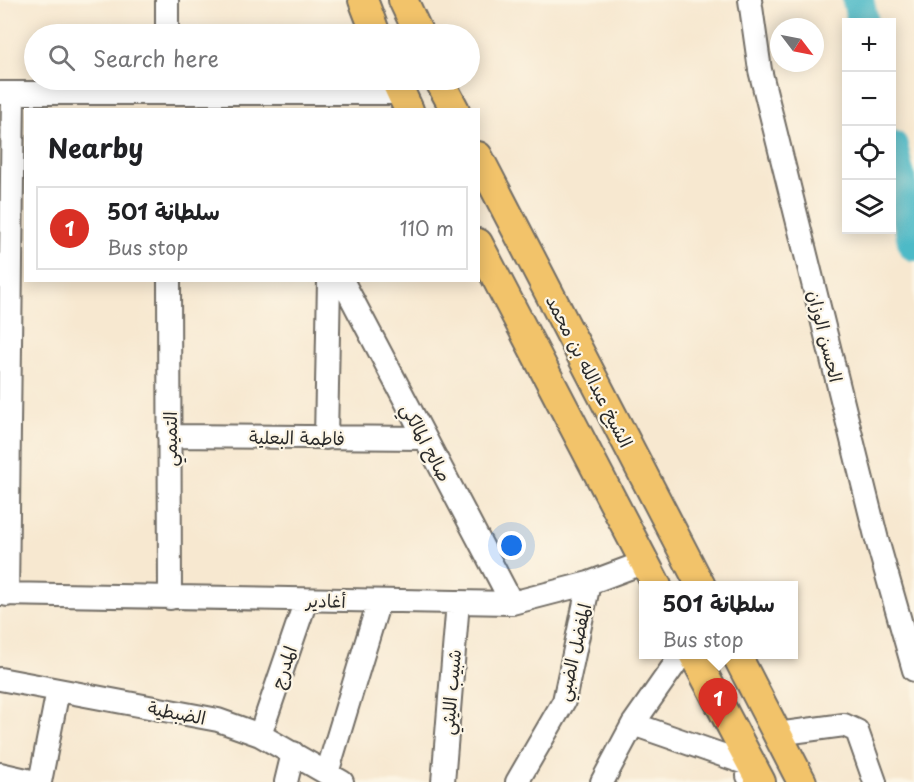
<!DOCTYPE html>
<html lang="en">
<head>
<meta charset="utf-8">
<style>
  :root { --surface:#fff; --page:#f2f2f2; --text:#202124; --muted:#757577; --line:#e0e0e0; --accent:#d93025 }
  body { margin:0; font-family:"Playpen Sans","Playpen Sans Arabic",sans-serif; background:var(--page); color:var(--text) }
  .controls { position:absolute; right:18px; top:18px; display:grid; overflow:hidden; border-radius:0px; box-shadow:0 3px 15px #0003 }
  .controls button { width:54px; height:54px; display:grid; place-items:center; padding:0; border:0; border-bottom:2px solid var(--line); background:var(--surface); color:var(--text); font:30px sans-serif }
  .compass { position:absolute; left:770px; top:18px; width:54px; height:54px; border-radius:50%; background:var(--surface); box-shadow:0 3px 15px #0003; rotate:122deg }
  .you { position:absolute; left:512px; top:546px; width:21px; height:21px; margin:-15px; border:4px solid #fff; border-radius:50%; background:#1a73e8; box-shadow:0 0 0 9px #1a73e833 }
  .badge { display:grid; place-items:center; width:39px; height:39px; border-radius:50%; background:var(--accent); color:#fff; font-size:20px; font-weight:700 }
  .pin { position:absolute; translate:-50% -50px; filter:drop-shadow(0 2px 3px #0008) }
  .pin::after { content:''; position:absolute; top:32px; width:21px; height:18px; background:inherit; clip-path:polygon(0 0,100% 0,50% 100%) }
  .popup { position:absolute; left:639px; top:581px; width:159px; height:78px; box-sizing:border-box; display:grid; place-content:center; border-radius:0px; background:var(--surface); filter:drop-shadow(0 2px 4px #0005); font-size:20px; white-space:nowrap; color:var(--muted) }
  .popup b { font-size:22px; color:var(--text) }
  .popup::after { content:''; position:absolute; left:50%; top:100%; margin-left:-12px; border:12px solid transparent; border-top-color:var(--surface) }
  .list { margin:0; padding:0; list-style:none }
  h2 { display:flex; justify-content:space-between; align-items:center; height:78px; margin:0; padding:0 24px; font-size:26px }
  h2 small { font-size:20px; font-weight:400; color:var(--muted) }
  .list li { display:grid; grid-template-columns:39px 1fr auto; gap:18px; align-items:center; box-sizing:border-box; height:84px; margin:0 12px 12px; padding:0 12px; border:2px solid var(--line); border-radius:0px }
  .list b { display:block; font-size:22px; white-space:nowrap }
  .list p { margin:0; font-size:20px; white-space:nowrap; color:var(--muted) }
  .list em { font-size:20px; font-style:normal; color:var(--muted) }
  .icon { flex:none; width:33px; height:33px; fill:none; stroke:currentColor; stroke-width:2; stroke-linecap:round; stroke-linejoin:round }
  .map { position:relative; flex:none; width:914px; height:782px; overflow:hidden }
  .search { position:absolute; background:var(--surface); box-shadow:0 3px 15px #0003; left:24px; top:24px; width:456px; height:66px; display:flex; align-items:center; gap:15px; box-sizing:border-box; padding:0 21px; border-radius:33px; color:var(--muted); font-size:22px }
  .panel { position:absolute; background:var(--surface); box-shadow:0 3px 15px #0003; left:24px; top:108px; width:456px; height:174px; border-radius:0px }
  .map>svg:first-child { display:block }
</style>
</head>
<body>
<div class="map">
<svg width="914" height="782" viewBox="0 0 914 782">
  <rect width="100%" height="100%" fill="#fcf5e5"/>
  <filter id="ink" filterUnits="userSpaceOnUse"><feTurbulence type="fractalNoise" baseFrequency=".0167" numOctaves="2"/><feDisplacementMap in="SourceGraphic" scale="12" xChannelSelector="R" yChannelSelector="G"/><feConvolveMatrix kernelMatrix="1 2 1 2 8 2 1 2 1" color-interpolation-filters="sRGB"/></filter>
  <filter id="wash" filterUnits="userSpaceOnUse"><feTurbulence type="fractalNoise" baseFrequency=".008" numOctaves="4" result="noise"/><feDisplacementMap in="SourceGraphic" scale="24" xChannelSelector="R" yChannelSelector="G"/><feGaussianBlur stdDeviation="1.35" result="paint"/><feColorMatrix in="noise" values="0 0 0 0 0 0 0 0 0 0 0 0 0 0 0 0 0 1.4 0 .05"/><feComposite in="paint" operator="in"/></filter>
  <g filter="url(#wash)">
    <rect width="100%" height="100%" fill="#f7e8d0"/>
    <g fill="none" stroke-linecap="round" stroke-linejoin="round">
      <!-- river -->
      <path stroke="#4dbac7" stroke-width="32" d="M858,0L863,22
        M892,146L914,245"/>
    </g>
  </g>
  <g filter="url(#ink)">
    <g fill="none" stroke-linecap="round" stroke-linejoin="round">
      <defs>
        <path id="minor" d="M167,0V34
          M750,0L760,70L877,540L914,670
          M0,93H400
          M169,280L170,598
          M342,280L512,603
          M169,436L425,438
          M326,438L329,280
          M0,594L512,603L589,583L645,562
          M7,595L13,93
          M0,679L218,720L260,735L342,782
          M633,724L751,765L748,776
          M777,734L844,725L857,731L875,782
          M260,735L306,600
          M327,773L379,601
          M0,774L35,782
          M40,782L58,690
          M286,782L293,753
          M443,782L458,602
          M517,782L564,701L589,583
          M602,782L633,724L682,654"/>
        <path id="major" d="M363,0L376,34
          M403,0L419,34
          M395,80L409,110
          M439,80L455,110
          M478,156L701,586
          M478,243L657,586
          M693,654L761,782
          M736,654L802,782"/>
      </defs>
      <!-- minor casing -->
      <use href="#minor" stroke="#726d65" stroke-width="26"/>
      <!-- major casing -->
      <use href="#major" stroke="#726d65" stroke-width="32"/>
      <!-- minor -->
      <use href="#minor" stroke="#fff" stroke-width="22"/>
      <!-- major -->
      <use href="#major" stroke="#f2c36a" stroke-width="28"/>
    </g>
  </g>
  <g text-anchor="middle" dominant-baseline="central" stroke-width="4.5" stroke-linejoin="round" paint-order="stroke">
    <!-- street labels -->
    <g font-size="18" fill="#2b2b2b" stroke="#fcf5e5">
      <text transform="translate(826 336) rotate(76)">الحسن الوزان</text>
      <text transform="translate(590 371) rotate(63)">الشيخ عبدالله بن محمد</text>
      <text transform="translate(297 437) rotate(1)">فاطمة البعلية</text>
      <text transform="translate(169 439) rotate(-90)">التميمي</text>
      <text transform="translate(427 442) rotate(62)">صالح المالكي</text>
      <text transform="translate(326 600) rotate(1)">أغادير</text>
      <text transform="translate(573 652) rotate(-77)">المفضل الضبي</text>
      <text transform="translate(283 667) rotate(-71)">المدرج</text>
      <text transform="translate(450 692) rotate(-85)">شبيب الليثي</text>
      <text transform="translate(177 712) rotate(11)">الضبطية</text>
    </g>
  </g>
</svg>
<div class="controls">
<button>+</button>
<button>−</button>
<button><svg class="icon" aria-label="locate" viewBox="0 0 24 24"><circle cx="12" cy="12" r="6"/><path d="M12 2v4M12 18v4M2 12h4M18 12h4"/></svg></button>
<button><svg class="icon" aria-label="layers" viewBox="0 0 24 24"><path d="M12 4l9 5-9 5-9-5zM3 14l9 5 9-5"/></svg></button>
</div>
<svg class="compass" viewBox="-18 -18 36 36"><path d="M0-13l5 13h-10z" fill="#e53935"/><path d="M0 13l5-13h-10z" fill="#757577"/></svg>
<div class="you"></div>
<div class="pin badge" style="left:718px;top:728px">1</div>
<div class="popup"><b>سلطانة 501</b>Bus stop</div>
<div class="search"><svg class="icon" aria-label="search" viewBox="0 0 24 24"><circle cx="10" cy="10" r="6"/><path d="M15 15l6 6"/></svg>Search here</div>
<section class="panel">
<h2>Nearby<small></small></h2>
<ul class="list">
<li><span class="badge">1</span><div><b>سلطانة 501</b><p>Bus stop</p></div><em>110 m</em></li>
</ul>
</section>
</div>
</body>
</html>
